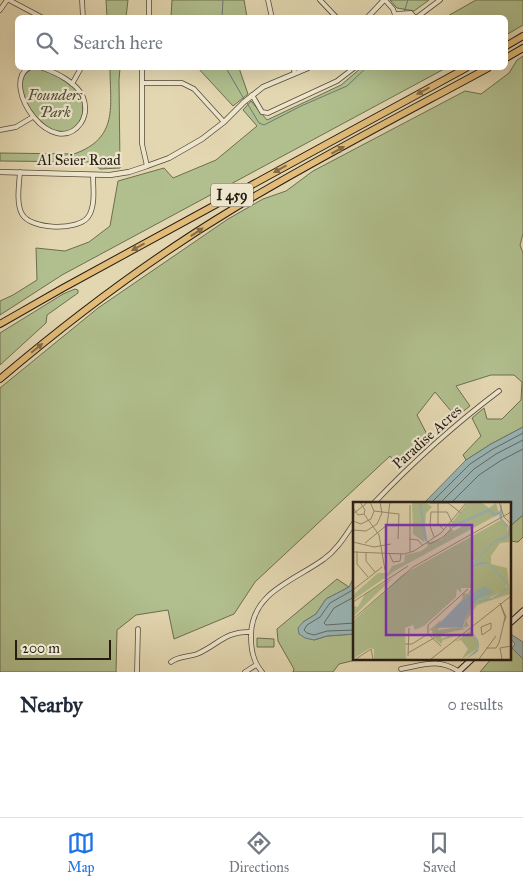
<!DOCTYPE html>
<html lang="en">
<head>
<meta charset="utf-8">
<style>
  :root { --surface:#fff; --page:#f6f6f7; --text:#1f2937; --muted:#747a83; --line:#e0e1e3; --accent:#1a73e8 }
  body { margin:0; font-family:"IM FELL Great Primer",serif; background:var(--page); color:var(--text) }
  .scale { position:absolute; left:15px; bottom:12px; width:96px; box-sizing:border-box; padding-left:5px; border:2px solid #261c13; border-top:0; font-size:14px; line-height:18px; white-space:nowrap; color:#261c13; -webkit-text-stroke:4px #ede5cc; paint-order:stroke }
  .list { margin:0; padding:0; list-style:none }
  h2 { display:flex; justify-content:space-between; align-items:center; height:65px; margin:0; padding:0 20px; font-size:21px }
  h2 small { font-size:16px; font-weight:400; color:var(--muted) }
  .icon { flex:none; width:28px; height:28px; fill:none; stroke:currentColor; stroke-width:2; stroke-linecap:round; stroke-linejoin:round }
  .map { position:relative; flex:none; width:523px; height:672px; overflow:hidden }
  .search { position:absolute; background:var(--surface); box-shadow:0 5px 20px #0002; left:15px; right:15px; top:15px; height:55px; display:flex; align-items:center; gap:12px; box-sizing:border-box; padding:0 18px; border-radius:8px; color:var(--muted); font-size:19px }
  .sheet { height:145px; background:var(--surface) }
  nav { display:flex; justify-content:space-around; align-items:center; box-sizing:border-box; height:70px; border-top:1px solid var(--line); background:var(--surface); font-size:14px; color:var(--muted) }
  nav a { display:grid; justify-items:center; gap:2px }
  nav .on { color:var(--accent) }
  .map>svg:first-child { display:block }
</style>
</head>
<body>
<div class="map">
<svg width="523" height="672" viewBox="0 0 523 672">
  <rect width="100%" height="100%" fill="#e3d7b1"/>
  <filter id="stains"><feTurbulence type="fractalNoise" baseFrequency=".004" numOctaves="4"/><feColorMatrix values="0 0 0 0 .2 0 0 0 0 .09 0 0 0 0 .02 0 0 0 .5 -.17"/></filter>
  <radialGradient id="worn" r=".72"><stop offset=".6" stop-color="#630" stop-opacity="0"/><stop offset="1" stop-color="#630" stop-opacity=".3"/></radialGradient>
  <!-- green -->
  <path fill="#b1bf8e" stroke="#6c6e50" d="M106,0H128L126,17H107Z
    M172,0H244L247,17H171Z
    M390,0H429L414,11L397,8Z
    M476,0H523V25L506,35V18L446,17Z
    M523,56V234L520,245L523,253V427L491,444L466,460L463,455L481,436L472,418L484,408L487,419H502L521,400L522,382L514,375H491L456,386L470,406L456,417L435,392L417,415L430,440L400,470L390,456L255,582L234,614L174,639L168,610L136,615L117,630L116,672H0V388L98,308L228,219L263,199L286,191L313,171L465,91L481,94L509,73L517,60Z
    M35,68C45,70 66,78 73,85C87,100 88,125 66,132C39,140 0,80 35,68Z
    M110,68H120L119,80L120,168L100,169L92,162L0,161V153L74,154C119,138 110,106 110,68Z
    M198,68H239L248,94L233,106Z
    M361,68H446L62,275L0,315V301L13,295L37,280L36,248L65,251L89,242L110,226L118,181L164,168L173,178L216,160L257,126L243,110L251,101L267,120L341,85Z
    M75,289L78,290V293L47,315L46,323L0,365V333L63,294Z
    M523,515V537L518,542L509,541V527Z
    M337,579L349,587L326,599L316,614L303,622L314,640L327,636L354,634V658H364L339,664L333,672H293L294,669L278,641L277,629Z
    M257,638L274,639V647H257Z
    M509,642L512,648L523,659V672H480L492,658H509Z"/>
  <!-- water -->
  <path fill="#9ab7b8" stroke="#6c7976" d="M523,427V515L509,527V503H424L466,460L491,444Z
    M354,577V634L327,636L314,640L305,638L299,634L298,628L303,622L316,614L326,599L349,587Z
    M509,631L512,635L523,642V659L512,648L515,644L509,637Z"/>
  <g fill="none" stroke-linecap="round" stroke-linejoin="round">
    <!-- shore -->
    <path stroke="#606a66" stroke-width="1" d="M431,503L470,464L493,449L523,433
      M440,503L474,469L496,454L523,440
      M451,503L479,475L500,461L523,449
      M354,588L351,591L330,603L320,617L307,625L304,630L307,633L314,635L327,631L354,630
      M354,597L334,608L324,623L326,625L354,623"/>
    <!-- stream -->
    <path stroke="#6c7976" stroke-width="1" d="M404,12L408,0
      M222,18L223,0
      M226,68L244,99
      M247,103L259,123L264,125L301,106L347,86L366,68"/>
    <defs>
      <path id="minor" d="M9,0L43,18
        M82,0L83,18
        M268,0L272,18
        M320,0L337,18
        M385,0L393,9L396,18
        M0,10L7,0
        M395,14L411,13L415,18
        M149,18V0
        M416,18L440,0
        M28,68C0,88 54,161 81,123C86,115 86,105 83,97C77,83 57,73 43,68
        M142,68V144L147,166
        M293,68L295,73
        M142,83H182L194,89L224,122
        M72,84L81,68
        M252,95L262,112L268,113L337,81L354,68
        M0,130L16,127L31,118
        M20,172C19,185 16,203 22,214C31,230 78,231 88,217C96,206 93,187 93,175
        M374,503C413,462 454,425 499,391
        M171,662C178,656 189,657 197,654C218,645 225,631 251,632
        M401,669C423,665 438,658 458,671
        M137,672L138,629
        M245,672L256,665
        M262,672C253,661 251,650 251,636C251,592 294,581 324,559C337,550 345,536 354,523"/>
      <path id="tertiary" d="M367,18L384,0
        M0,172L110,175L129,172L147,166L169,158L202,139L224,122L244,102L263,87L308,68"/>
      <path id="secondary" d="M509,624L523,611
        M458,672L473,658"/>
      <path id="motorway" d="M506,46L523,36
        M506,58L523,48
        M0,324L63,288L466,68
        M0,379C73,317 150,259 233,209C316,159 403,114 488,68"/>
    </defs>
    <!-- minor casing -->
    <use href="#minor" stroke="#554b3a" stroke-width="5.5"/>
    <!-- tertiary casing -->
    <use href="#tertiary" stroke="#554b3a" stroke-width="6"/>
    <!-- secondary casing -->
    <use href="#secondary" stroke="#261c13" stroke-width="7"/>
    <!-- motorway casing -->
    <use href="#motorway" stroke="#261c13" stroke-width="8"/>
    <!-- minor -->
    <use href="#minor" stroke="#ede5cc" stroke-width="4"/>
    <!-- tertiary -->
    <use href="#tertiary" stroke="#ede5cc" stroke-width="4.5"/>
    <!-- secondary -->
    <use href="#secondary" stroke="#ede5cc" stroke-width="5"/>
    <!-- motorway -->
    <use href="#motorway" stroke="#e2bc78" stroke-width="6"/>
  </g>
  <!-- one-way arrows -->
  <defs><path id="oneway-solid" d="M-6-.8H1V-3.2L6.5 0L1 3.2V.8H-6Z" transform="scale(1.25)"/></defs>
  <g fill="#846c46">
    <use href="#oneway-solid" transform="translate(423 91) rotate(152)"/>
    <use href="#oneway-solid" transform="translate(338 150) rotate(-29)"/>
    <use href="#oneway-solid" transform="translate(280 169) rotate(151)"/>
    <use href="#oneway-solid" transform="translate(197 232) rotate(-33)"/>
    <use href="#oneway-solid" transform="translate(138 247) rotate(151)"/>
    <use href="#oneway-solid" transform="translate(37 348) rotate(-39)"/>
  </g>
  <g text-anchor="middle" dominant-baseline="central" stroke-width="4.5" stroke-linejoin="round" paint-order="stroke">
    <!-- shield labels -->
    <rect fill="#ede5cc" stroke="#62584a" stroke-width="1" x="211" y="183.5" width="42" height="23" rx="4"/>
    <g font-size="14" font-weight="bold" fill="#261c13">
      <text x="232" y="195">I 459</text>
    </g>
    <!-- park labels -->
    <g font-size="15" font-style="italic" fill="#504d38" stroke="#ede5cc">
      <text x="55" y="95">Founders<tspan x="55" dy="17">Park</tspan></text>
    </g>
    <!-- street labels -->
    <g font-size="15" fill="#261c13" stroke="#ede5cc">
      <text x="79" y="160">Al Seier Road</text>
      <text transform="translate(427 437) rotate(-42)">Paradise Acres</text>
    </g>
  </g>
  <!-- overview -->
  <g transform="translate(353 502)">
    <rect width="158" height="158" fill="#e3d7b1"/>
    <path d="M59,0H72L79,5L73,11L71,40L60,32ZM115,0H128L136,6L143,1L146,12L43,68L0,98V93L25,71H35L39,64L51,60L52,53L68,49L75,44L73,41L89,37L98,26L101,29L111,23L109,20L101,25L97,23ZM148,18L154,24L155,32L140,41L120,60V65L134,62L153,81V87L135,97L123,100L138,90L130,85L109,98L110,91L115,92L118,86H108V91L104,87L103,95L71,124L62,128L60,123L52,126L53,157H21V147L17,146L0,157V119L49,73ZM156,22L158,24L156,40L147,41L138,54V62L154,66L157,92L124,103L113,119L116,124L111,125L113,114L122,101L138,98L155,84L135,61L120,63L143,39L154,36ZM40,76L20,95L0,115V104L5,105L12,92ZM88,118L85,128L108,125L112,127L89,132L88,137L98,133L102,134L90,138L88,142L80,135L79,128L75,129ZM117,129L123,137L125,146L109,157L115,147L108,138L102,140Z" fill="#b1bf8e"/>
    <path d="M149,0V17L155,23L156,32L153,37L143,39L120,63L128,60L135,61L153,79L155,84L152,89L138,98L122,101L113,114L110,124L115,125L119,129L125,138L126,144L125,149L123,151L113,157L125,146L123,137L115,125L82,126L109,98L131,84L141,90L123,99L139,96L154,86L153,81L134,62L120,65L118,63L141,39L155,32V26L147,17L146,12Z" fill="#9ab7b8"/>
    <path fill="none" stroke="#9ab7b8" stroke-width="2.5" d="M67,0L73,39M99,25L136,8L142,13L147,10"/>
    <path fill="none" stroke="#978c72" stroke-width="1" d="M85,0V22L91,28M146,0L151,15L158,22M77,1H95L108,11M0,6L5,13L11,12L12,8L7,0M21,9L46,12L45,37M0,12L15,0M11,12L26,33L32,68M0,19L8,22L18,17L21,9L17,0M0,28L13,29L24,22L29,11L27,0M81,35L77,24L78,10H94L99,20M56,37L65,38L70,44M74,39L77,42L90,35L98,27L96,23M0,40L21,45L38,42M12,41L34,23L37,0M4,49V62L15,75M0,50L51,52L61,49L88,31L114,0M13,50V59L22,70M57,50V3M36,51L40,60L47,59L48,52M0,88L29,65M0,100L55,64M147,101L153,115L151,120L152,115ZM0,117L60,65L158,10M138,121V127L129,133L128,125ZM146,141L151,120M52,142H59L75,132M88,144L75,132V123L115,87M133,146H143L146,141M55,151L81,136M55,154L56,126M3,157L18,147L20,157M78,157L158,94M126,157L143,134M149,157L147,146L158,144"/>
    <path fill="#7b2cbf" fill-opacity="0.15" stroke="#7b2cbf" stroke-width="2.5" d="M33,23H119V133H33Z"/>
    <rect width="158" height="158" fill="none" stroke="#261c13" stroke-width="2.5"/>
  </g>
  <rect width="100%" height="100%" filter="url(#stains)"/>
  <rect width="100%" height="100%" fill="url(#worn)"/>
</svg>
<div class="scale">200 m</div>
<div class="search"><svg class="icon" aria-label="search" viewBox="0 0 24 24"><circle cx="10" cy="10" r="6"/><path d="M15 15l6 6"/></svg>Search here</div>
</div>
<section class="sheet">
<h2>Nearby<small>0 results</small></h2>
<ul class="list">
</ul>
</section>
<nav>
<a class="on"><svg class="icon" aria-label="map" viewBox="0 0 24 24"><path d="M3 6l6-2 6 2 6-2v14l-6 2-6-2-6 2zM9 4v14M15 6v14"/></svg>Map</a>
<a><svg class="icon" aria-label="directions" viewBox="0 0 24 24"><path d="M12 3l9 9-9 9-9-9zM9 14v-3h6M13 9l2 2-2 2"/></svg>Directions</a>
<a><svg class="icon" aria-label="saved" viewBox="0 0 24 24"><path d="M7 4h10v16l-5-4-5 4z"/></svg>Saved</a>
</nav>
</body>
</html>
